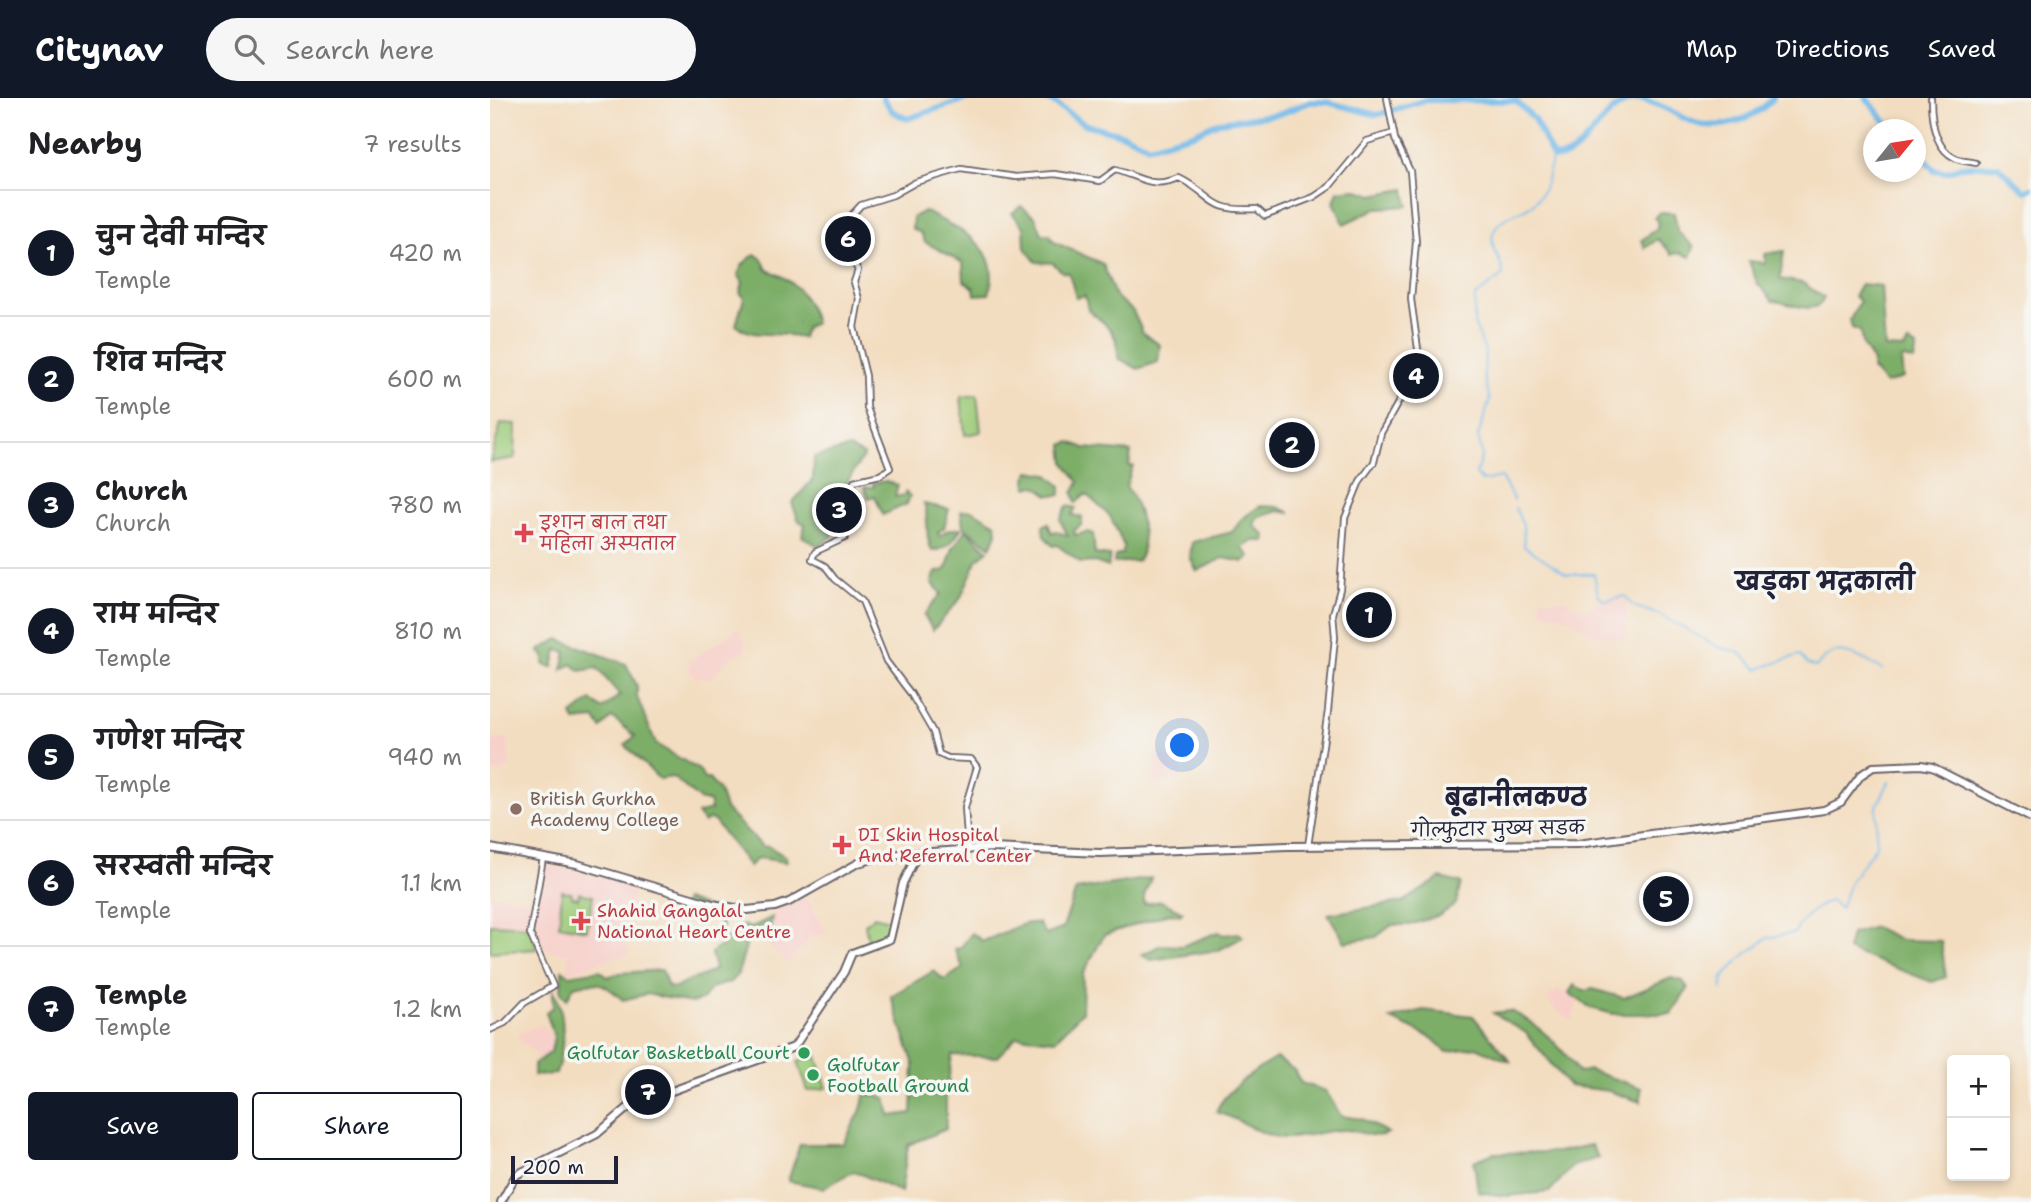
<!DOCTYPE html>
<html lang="en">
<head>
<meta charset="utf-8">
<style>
  :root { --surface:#fff; --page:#f6f6f6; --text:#202124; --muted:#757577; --line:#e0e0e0; --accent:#111827 }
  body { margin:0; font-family:"Shantell Sans","Playpen Sans Deva",sans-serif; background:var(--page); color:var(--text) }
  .controls { position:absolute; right:21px; bottom:21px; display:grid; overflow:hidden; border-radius:7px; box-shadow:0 4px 10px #0003 }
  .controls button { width:63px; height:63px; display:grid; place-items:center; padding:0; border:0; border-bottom:2px solid var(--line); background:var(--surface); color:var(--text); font:35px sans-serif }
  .compass { position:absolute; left:1373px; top:21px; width:63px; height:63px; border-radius:50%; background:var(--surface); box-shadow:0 4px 10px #0003; rotate:60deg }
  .scale { position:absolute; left:21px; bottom:18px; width:107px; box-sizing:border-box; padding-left:7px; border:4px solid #22223b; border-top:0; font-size:19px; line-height:24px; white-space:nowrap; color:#22223b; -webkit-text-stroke:5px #f6f6f2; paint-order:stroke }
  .you { position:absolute; left:693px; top:648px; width:24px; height:24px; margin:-18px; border:5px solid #fff; border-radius:50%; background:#1a73e8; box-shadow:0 0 0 10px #1a73e833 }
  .badge { display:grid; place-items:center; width:46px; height:46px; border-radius:50%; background:var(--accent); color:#fff; font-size:23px; font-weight:700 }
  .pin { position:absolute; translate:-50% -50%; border:4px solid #fff; box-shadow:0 2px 7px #0006 }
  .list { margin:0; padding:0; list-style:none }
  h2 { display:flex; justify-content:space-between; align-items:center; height:91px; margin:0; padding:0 28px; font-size:30px }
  h2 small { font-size:23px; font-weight:400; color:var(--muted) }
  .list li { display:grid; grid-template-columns:46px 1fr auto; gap:21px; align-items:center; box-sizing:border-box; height:126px; padding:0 28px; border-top:2px solid var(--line) }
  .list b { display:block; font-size:26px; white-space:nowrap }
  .list p { margin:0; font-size:23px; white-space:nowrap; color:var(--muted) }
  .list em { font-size:23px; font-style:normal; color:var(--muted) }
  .actions { display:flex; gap:14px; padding:21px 28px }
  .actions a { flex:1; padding:16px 0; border:2px solid var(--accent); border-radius:7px; text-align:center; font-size:24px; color:var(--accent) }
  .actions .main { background:var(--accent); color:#fff }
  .icon { flex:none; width:38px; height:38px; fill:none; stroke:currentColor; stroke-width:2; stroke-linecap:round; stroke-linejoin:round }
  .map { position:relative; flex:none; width:1541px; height:1104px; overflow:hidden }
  header { display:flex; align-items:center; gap:42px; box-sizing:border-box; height:98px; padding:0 35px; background:var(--accent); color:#fff }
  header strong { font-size:33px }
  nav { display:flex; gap:38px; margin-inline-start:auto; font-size:24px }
  .search { width:490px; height:63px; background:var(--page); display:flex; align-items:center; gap:18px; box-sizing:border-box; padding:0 24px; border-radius:38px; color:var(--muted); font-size:26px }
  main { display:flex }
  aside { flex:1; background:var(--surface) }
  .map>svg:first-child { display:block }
</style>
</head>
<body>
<header>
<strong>Citynav</strong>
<div class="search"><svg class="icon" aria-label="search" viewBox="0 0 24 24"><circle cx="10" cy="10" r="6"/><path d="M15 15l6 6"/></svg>Search here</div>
<nav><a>Map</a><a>Directions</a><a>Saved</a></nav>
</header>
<main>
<aside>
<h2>Nearby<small>7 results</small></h2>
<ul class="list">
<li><span class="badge">1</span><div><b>चुन देवी मन्दिर</b><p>Temple</p></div><em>420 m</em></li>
<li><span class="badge">2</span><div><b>शिव मन्दिर</b><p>Temple</p></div><em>600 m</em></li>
<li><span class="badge">3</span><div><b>Church</b><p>Church</p></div><em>780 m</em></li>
<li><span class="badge">4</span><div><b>राम मन्दिर</b><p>Temple</p></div><em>810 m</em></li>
<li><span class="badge">5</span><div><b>गणेश मन्दिर</b><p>Temple</p></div><em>940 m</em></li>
<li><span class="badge">6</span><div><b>सरस्वती मन्दिर</b><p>Temple</p></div><em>1.1 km</em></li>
<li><span class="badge">7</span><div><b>Temple</b><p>Temple</p></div><em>1.2 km</em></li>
</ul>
<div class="actions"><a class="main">Save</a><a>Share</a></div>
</aside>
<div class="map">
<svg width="1541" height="1104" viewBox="0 0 1541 1104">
  <rect width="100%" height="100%" fill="#f6f6f2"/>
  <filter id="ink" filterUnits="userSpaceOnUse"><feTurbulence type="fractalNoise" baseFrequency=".0143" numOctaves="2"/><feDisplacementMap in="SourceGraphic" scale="14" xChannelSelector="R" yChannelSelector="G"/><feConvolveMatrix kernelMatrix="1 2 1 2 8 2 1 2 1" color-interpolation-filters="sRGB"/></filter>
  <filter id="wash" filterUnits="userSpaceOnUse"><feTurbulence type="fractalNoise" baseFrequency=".00686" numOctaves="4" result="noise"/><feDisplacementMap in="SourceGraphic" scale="28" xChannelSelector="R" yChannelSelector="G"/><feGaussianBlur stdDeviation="1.57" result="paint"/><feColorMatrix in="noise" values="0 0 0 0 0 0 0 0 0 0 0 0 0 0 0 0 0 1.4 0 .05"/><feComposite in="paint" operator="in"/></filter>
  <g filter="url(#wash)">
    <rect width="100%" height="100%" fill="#f3ddc0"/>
    <!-- built -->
    <path fill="#f7d0ca" d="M1050,500L1077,502L1093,512L1111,504L1137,502L1136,541L1105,538L1073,517L1050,514Z
      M248,531L256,545L254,554L242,559L217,582L212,578L207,581L200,573L199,563Z
      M17,640L20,668L10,675L5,673L0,678V643Z
      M667,653L692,666V682L679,683L664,690Z
      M52,766L145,787L142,807L147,808L146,818L140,817L136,848L141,855L78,874V856L51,850L46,846L40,833Z
      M0,795L44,804L40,828L0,826Z
      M316,799L338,838L323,837L297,866L279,847L282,819L284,814Z
      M1069,892L1088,902L1082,923L1066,913L1056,899Z
      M53,926L62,939L60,954L51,960L27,939L29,935Z"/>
    <!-- green -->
    <path fill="#9cca78" stroke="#5f765a" stroke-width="2" d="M487,297L491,334L475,337L471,299Z
      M11,325L26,326L25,360L0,364Z
      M72,793L82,795V799L88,800L89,795L103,798L97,832L69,827Z
      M384,818L402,823L396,840L379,847L375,826Z
      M0,826L40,828L47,851L0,854Z
      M326,956L337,990L318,993L308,964Z"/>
    <!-- forest -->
    <path fill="#7dae68" stroke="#506852" stroke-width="2" d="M865,91L883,97L915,91L918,108L887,110L854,126L844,104L848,93Z
      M531,108L545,119L552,136H559L564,144L613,166L625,198L643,213L653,235L670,247L668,264L648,271L628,260C629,234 617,227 598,212L595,197L586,200L579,175L572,174L563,165L546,164L535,150L534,129L522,115Z
      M434,113C470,132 514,148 499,196L485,197L484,190L474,183L473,165L435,144L431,135L422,131L423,119Z
      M1170,114L1184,115L1188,134L1204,149L1200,159L1191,155L1182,156L1168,141L1155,150L1152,142L1167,130L1168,123L1164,120Z
      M1294,153L1290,181L1313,185L1334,200C1327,220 1297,203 1283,203L1267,185L1259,163L1276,165L1275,156Z
      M265,156L272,161L277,172C304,181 317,197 325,225L315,230L312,240C288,231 266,243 246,227L254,200L250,194L253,185L248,176L253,166Z
      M1371,186L1391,188L1395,250L1414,251L1418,245L1427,249L1424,263L1414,260L1411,262L1413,280L1395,286L1382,271L1383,264L1373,248L1370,233L1362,230L1360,222L1370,203L1364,198Z
      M580,344L595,350L641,354L639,368H643L636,388C648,404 661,447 647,463L624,465L625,458L632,456L634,448L620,418L596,396L586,405L583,395L589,384L575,365L573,347Z
      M359,350L374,357L339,413L346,429L342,439L328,448L312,438L315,426L309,423L302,405L323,381L324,359Z
      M540,373L557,376L571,388V397H559L546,388L537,389L536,380Z
      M395,383L408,387L405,399L415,397V394L420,398L417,406L393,417L385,398L378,400L374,389H384L383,385Z
      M434,406L459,411L454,430L448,434L450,438L458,432L471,430C465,442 456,452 442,453C434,438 440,422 434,406Z
      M577,408L586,410L582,417L592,419V426L584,433L585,437L598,434L603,436L605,456L620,458L618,469L605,464L591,465L567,447L563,448L554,438L553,428L558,425L562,435L566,433L578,438L570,422Z
      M770,408L788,409L801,415L786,413L767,420L764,427L776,438L775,443H763L752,450L760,458L754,464L733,460L707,473L700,459L702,444L742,434L753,420Z
      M482,412L506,426L507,435L501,449L473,428L471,413Z
      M476,432L498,452L487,462L470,501L443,532L434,517L451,496L442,484L446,474L456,472L463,450Z
      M68,541L136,566L147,588V599L166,646L209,672L214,681H219L229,693L235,711L273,749L278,748L296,759L297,764L268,760L259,768L224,723L220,721L214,725L207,716L221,712L219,703H211L183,679L169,681L135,647L145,638L122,619L111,630L105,621L85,623L82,617L101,602L112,611L130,597L107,570L90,573L82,566L72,572L76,554L67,552L63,569L54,567V558L49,553Z
      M661,780L654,798V806L671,803L693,814L690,817L680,815L614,837L593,876L592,914L565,942L527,938L507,959L462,957L456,1000V1031L418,1047L411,1094L364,1073L334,1090L298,1083L310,1046H353L370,1014L376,996L396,1000L400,1018L422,1015L424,967L401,898L444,873L454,882L473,870L465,851L471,849L482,835L492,843C513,838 527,823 548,825L556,837L573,830L586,792Z
      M950,780L971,785L966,806L950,817L919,827H902L886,839L855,844L838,816L913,804Z
      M195,802L229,814L235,842L253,827L261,830L282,819L280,832L258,841L248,876L240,884L221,890L212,902L201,905L157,896L133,902C114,885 110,882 84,888L77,901L71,894L72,872L79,877L110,872L117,879L130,875L172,872L178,889L186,890C199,880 211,881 225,871L221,855L234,845L227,815L204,817L200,812L188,819Z
      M1384,829L1411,842L1451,843L1456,879L1442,884L1357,852L1361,836Z
      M729,834L733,837L749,835L753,839L729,852L661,862L651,857L671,847L692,848Z
      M1181,880L1193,883L1198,891L1181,916H1123L1101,910L1079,895L1084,887L1094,893L1103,891L1134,900Z
      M63,891C77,915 74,950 66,976L44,978V966L61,954L64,939L56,914L63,909Z
      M933,912L983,918L1021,964L986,949L957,954L942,940L901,921Z
      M1020,913C1045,923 1075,951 1088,975L1099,972L1151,990V1004L1119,993L1079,988L1036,935L1003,915Z
      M786,960L804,972L811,985L836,993L851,1018L872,1021L898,1035C884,1042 871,1033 856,1032C836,1031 816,1040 796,1040C769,1039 751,1020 726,1014C733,994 767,971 786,960Z
      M1101,1047L1108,1060L1083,1068L1059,1094L1016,1098L988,1094L984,1063L1004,1055L1068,1054Z"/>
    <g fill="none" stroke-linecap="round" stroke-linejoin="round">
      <!-- stream -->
      <path stroke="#70b8e8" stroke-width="2" d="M1024,402L1011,379L992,383L986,376L992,356L988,338L1000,302L994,279L995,253L984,225L985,199L1013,177C1013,161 999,151 1003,136C1009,115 1033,117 1045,104C1058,91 1057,75 1063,59
        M1025,410L1033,427L1034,448L1077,476H1104L1108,496L1114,503L1135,498L1143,508L1170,517L1226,548L1250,555L1268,571L1309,557L1317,566L1325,569C1331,565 1336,557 1343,555C1358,551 1381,565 1393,572
        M1251,860L1277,840L1305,835C1311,819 1326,810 1341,802L1350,811L1361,782L1386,748L1387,708L1399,684
        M1232,891L1233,880L1249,862"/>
      <!-- river -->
      <path stroke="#70b8e8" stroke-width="6" d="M393,0L402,13L417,21L479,0
        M557,0L594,26L635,37L659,48L703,36L729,24L790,16L820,4H837L887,17L935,2L1026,3L1044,21L1063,59C1094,66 1113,1 1149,1C1157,1 1167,7 1175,10C1186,15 1197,23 1209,26C1235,32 1267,19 1283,0
        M1376,0L1396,24L1406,32
        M1426,51L1444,72L1457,74L1473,68H1508L1535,93L1541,90"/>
    </g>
  </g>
  <g filter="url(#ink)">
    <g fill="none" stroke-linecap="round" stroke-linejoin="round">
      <defs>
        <path id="minor" d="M1441,0C1441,19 1444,50 1465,60C1472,64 1480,63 1486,65
          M818,748L838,613L845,539L843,516L850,491L855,420L870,383L884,364L891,335L922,280L929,258L921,201L926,144L920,73L905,41L897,0
          M478,752L475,709L487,669L481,661L458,660L449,656L443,634L421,596L396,563L372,503L345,481L335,468L322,461L325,454L355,440L356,430L351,418L364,383L390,377L400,370L377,310L376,278L364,229L369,201L364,184L368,172L353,147L360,119L371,107L403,97L426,84L471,71L526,79L565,76L610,83L625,72C651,79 661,91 689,80C726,98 716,114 767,111L775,118L824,99L839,89L877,43L904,35
          M0,932L15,925L34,905L63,888L40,836L53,760"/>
        <path id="major" d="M0,750L87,766L222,806L257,812L285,809L299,804L368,765L397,757L502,750L610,755L797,748L1088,746L1334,712L1351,704L1371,677L1383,669L1431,667L1442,669L1541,720
          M11,1104L26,1077L107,1036L140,1008L304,949L354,874L362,855L400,841L413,785L428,755"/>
      </defs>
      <!-- minor casing -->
      <use href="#minor" stroke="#6b636a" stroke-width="8"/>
      <!-- major casing -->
      <use href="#major" stroke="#6b636a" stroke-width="10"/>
      <!-- minor -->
      <use href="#minor" stroke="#fff" stroke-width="4.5"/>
      <!-- major -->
      <use href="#major" stroke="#fff" stroke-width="6"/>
    </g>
  </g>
  <!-- markers -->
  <g fill="#e0444e" stroke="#f6f6f2" stroke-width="2.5">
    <path d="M30.5 424.5h7v7h7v7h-7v7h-7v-7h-7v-7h7z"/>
    <path d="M348.5 736.5h7v7h7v7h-7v7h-7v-7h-7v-7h7z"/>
    <path d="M87.5 812.5h7v7h7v7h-7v7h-7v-7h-7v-7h7z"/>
  </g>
  <circle fill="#8d6e63" stroke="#f6f6f2" stroke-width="2.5" cx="26" cy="711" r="7"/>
  <g fill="#2e9e5b" stroke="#f6f6f2" stroke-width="2.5">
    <circle cx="314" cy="955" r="7"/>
    <circle cx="323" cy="977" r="7"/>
  </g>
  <g text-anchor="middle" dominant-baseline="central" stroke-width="7" stroke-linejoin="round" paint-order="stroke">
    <!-- health labels -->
    <g font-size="18" fill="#be3a42" stroke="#f6f6f2" text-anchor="start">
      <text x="50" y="425">इशान बाल तथा<tspan x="50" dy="21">महिला अस्पताल</tspan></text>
      <text x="368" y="737">DI Skin Hospital<tspan x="368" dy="21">And Referral Center</tspan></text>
      <text x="107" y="813">Shahid Gangalal<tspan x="107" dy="21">National Heart Centre</tspan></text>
    </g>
    <!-- education labels -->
    <g font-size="18" fill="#785e54" stroke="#f6f6f2" text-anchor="start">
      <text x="40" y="701">British Gurkha<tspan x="40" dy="21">Academy College</tspan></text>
    </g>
    <!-- street labels -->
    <g font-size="18" fill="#22223b" stroke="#f6f6f2">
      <text transform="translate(1008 731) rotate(-1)">गोल्फुटार मुख्य सडक</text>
    </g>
    <!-- leisure labels -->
    <g font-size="18" fill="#27864d" stroke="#f6f6f2" text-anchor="end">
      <text x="300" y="955">Golfutar Basketball Court</text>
      <text x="337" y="967" text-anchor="start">Golfutar<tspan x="337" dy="21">Football Ground</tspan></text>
    </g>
    <!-- district labels -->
    <g font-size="24" font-weight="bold" fill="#22223b" stroke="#f6f6f2">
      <text x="1335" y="484">खड्का भद्रकाली</text>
      <text x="1026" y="700">बूढानीलकण्ठ</text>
    </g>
  </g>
</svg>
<div class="controls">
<button>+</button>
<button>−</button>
</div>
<svg class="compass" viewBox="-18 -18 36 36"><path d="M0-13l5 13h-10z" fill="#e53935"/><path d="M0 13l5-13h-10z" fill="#757577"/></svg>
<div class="scale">200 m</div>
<div class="you"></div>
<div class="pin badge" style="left:879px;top:517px">1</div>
<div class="pin badge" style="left:802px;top:347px">2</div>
<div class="pin badge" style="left:349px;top:412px">3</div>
<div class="pin badge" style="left:926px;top:278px">4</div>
<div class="pin badge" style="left:1176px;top:801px">5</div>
<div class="pin badge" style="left:358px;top:141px">6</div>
<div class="pin badge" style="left:158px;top:994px">7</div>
</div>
</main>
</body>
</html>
